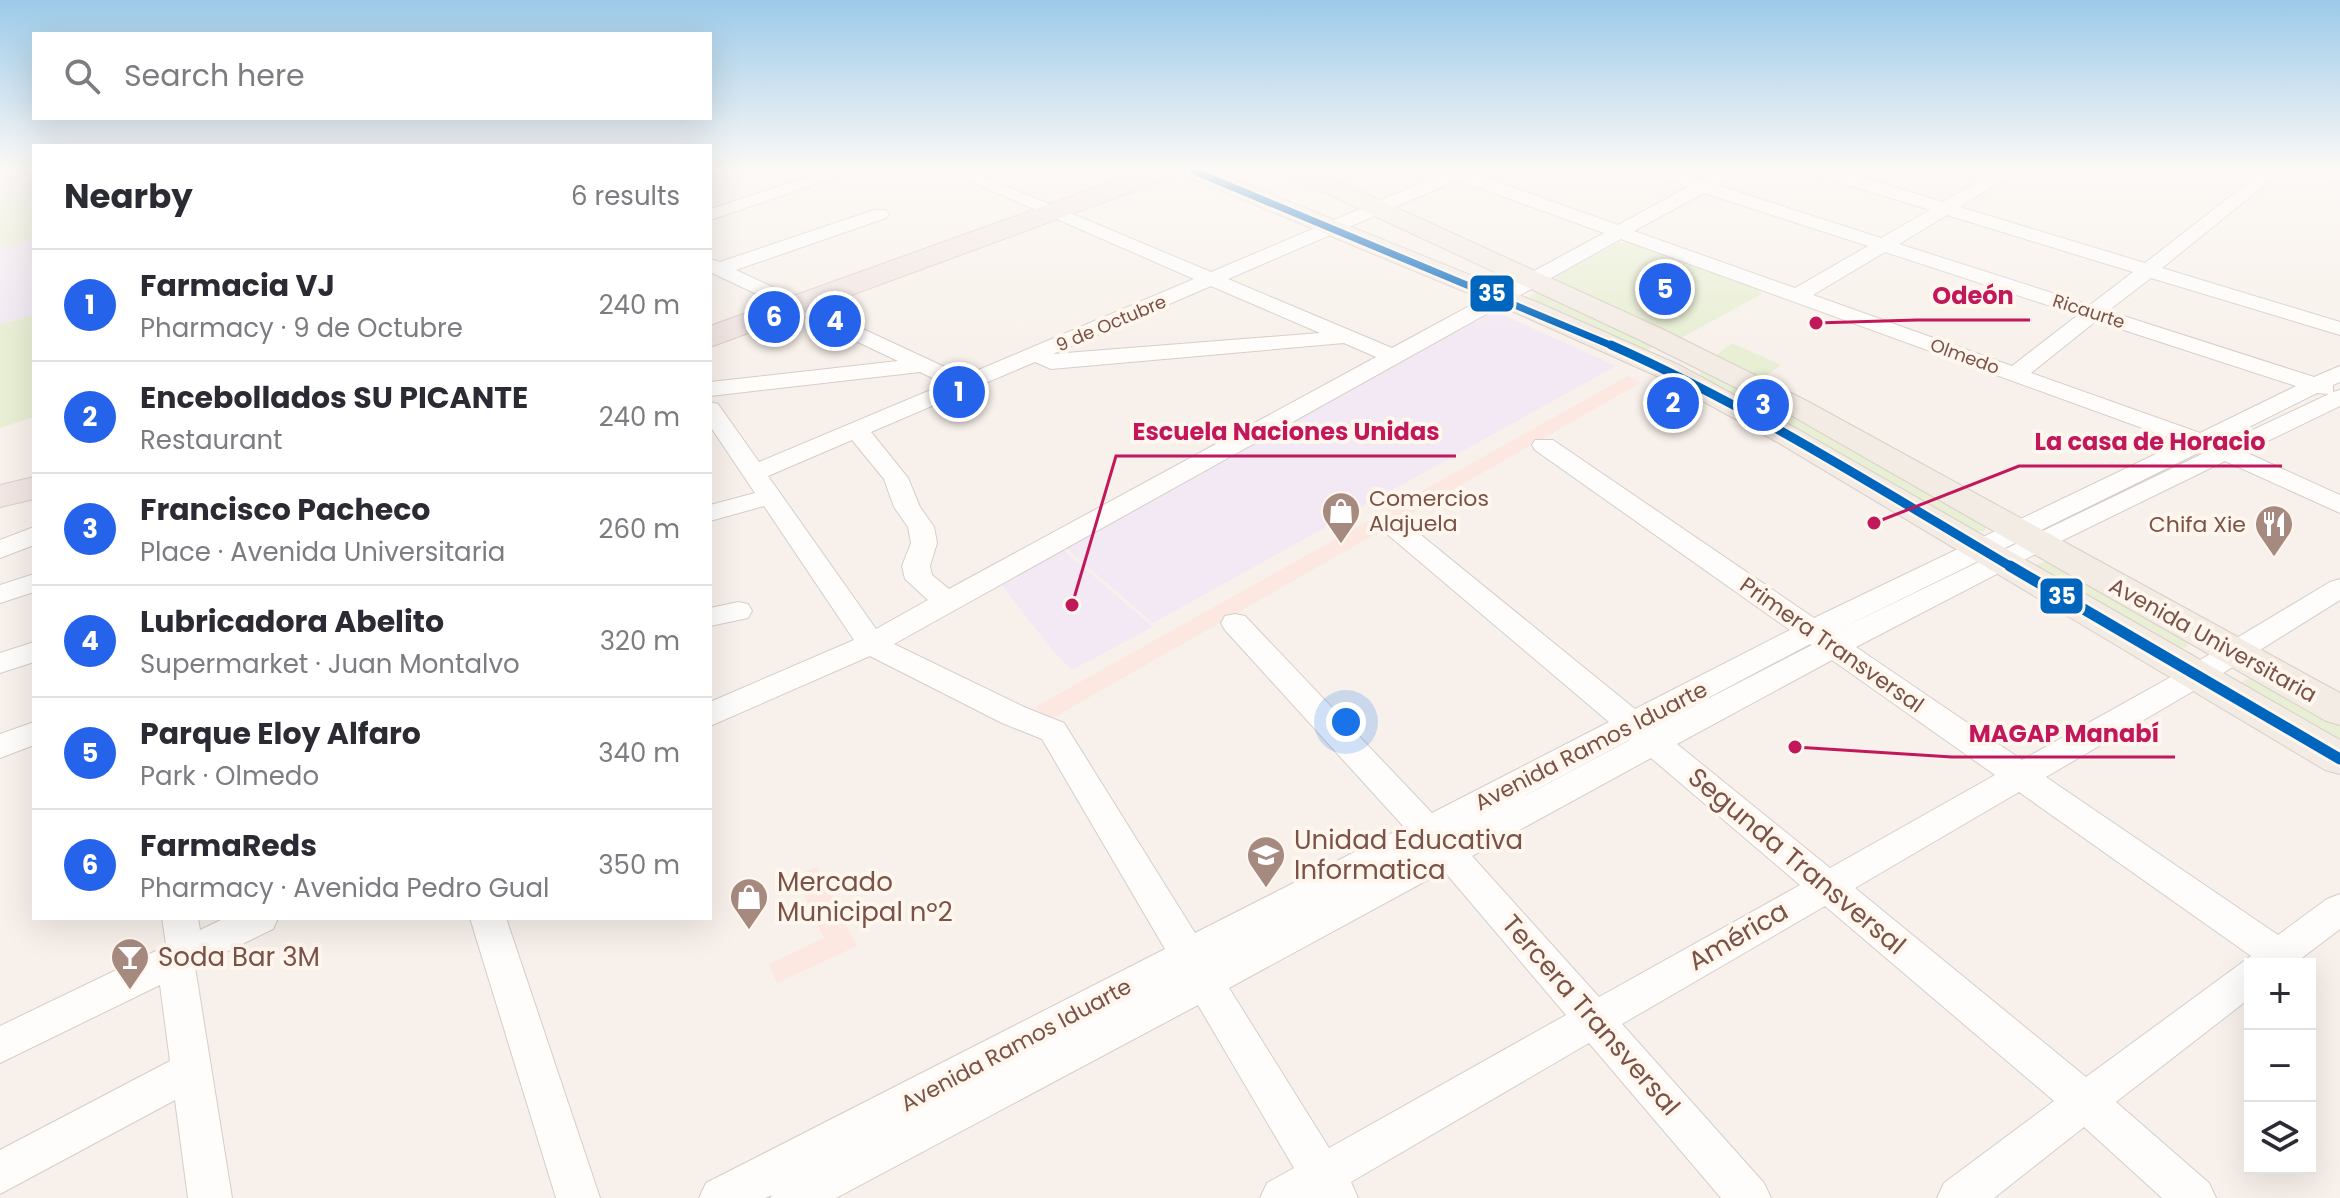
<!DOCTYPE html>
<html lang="en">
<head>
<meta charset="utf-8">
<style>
  :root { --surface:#fff; --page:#f7f7f7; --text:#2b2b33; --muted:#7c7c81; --line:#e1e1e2; --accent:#2563eb }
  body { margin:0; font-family:Poppins,sans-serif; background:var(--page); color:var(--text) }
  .controls { position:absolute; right:24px; bottom:24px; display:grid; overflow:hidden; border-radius:0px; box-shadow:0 8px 32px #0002 }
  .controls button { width:72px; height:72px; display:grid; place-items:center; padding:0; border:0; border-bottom:2px solid var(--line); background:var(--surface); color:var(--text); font:40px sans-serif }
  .you { position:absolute; left:1346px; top:722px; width:28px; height:28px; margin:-20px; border:6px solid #fff; border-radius:50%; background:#1a73e8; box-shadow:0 0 0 12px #1a73e833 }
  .badge { display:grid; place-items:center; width:52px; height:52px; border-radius:50%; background:var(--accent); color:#fff; font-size:26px; font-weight:700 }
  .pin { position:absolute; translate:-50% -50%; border:4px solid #fff; box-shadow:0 2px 8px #0006 }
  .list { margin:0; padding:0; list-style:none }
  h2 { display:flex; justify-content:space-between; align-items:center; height:104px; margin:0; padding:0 32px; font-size:34px }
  h2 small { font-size:26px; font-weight:400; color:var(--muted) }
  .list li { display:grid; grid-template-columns:52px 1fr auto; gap:24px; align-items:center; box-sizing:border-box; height:112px; padding:0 32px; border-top:2px solid var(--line) }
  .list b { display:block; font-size:30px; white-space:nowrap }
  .list p { margin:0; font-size:26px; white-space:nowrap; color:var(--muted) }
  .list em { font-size:26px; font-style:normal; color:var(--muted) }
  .icon { flex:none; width:44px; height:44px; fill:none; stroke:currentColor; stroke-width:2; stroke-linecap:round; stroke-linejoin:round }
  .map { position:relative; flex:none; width:2340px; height:1198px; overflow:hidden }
  .search { position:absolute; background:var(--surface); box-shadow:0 8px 32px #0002; left:32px; top:32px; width:680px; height:88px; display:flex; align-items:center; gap:20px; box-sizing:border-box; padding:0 28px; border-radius:0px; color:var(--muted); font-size:30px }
  .panel { position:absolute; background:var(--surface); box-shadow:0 8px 32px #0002; left:32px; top:144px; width:680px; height:776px; border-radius:0px }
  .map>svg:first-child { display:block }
</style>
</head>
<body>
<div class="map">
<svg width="2340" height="1198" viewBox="0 0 2340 1198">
  <rect width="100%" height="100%" fill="#f8f1eb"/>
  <!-- commercial -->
  <path fill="#fce7e1" d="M1628,376L1640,383L1051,719L1035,707Z
    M817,867L857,946L777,983L769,964L824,938L795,876Z"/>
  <!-- education -->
  <path fill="#f2e9f4" d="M0,171H34V315L0,324Z
    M1494,311L1616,366L1153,623L1066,548Z
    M1062,549L1153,627L1072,670L1052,650L1000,583Z"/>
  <!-- green -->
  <path fill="#e8efd4" d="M0,187L34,193V237L7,248L0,247Z
    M1629,242L1755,285L1762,294L1679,339L1644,323L1641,318L1555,281L1556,276L1618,243Z
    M1540,292L1656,346L1647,350L1639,349L1531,301L1530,295Z
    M34,315V417L0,428V324Z
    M1732,343L1781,365L1761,379L1715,356Z
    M1713,371L1988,524L1984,531L1972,532L1698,377L1701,372Z
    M2044,562H2052L2190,641L2187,647L2179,650L2037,570V564Z
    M2247,679H2258L2340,721V749L2244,691L2241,683Z"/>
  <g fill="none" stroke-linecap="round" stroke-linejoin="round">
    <defs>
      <path id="minor" d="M827,171H853L710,220V209Z
        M947,171H970L1211,272L1443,174L1441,171H1473L1472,173L1618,225L1688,187L1647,171H1673L1701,180L1717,171H1738L1717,185L1881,238L1930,210L1816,175L1814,171H1841L1943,202L1996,171H2017L1960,207L2145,263L2263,171H2282L2162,268L2340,322V335L2151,278L2108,311L2314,377L2340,366V382L2333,385V392L2340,390V406L2245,452L2340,495V513L2225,461L2047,548L1856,647L2022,760L2185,669L2330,582L2340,579V600L2207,683L2046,777L2278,935L2327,899L2340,894V929L2294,964H2250V998L2116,1102L2209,1183L2216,1198H2162L2084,1127L1994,1198H1937L1944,1183L2054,1101L1825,906L1622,1024L1764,1183L1771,1198H1721L1589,1043L1351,1182L1358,1198H1260L1267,1183L1294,1168L1198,1005L836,1198H770L772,1195L765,1198H699L706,1183L1165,949L1042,739L1002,723L870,656L710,726V702L854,640L764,506L710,521V505L755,493L710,426V402L718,404L759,462L945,384L920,372L710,396V382L898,361L710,272V259L720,262L874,210H886L889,214L886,218L736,270L964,376L1194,279ZM1458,180L1604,233L1392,348L1228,279ZM1704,193L1868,246L1795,288L1634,231ZM1947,215L2133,272L2090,305L1899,244ZM1621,239L2181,442L1814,618L1553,440H1535L1532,445L1535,450L1790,630L1635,709L1405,522H1387L1383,528L1387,534L1609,722L1432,813L1245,616L1235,614L1225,616L1221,623L1225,630L1404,827L1195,933L1064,723L1024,707L894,644ZM1885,252L2078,315L2012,366L1813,295ZM1211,286L1320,333L1053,354ZM2096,321L2296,386L2200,433L2031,373ZM1344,343L1376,357L949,589L932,575L930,566L937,543L934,527L920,507L908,478L871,432L1035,362L1051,369ZM2317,393L2329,394L2225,443L2221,441ZM852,440L884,479L894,507L908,527L911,543L902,566L905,579L928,600L876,629L768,476ZM2202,451L2206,452L1834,632ZM1810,644L1812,645L1655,726ZM1832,660L1995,775L1830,868L1677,744ZM1629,740H1630L1462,829ZM1651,758L1800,885L1599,997L1472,856ZM2019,792L2251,956L2086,1077L1855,888ZM1444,871L1566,1015L1329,1148L1229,988Z
        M2306,171L2340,172V182L2308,175Z
        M34,527V545L0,558V540Z
        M34,574V592L0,603V585Z
        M738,602L748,604L752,611L748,618L710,626V608Z
        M34,642V662L0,673V653Z
        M34,722V745L0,758V734Z
        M162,918H198L200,930L225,918H278L273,929L195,967L232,1198H188L175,1100L0,1194V1150L170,1061L160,985L0,1063V1026L160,949L166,944Z
        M470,918H506L600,1198H556Z"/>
      <path id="major" d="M1183,171H1214L1539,303L1679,365L1799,430L2340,740V774L2325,770L1777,442L1659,377L1521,315L1186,176Z
        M1286,171H1316L1660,328L1807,401L2340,693V725L2326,721L1787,413L1640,340L1289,176Z"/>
      <path id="highway" d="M1141,171H1179L1175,176L710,347V326Z
        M34,477V499L0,507V485Z"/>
    </defs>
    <!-- minor casing -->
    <use href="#minor" stroke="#d7cdc8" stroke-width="2"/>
    <!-- major casing -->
    <use href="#major" stroke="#dacec8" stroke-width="2"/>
    <!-- highway casing -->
    <use href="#highway" stroke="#dacec8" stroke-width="2"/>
    <!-- minor -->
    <use href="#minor" fill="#fefdfc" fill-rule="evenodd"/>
    <!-- major -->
    <use href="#major" fill="#f3ece5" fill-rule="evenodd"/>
    <!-- highway -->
    <use href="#highway" fill="#f2e6e4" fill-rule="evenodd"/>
    <defs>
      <path id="bus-1-far2" d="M1194,171L1615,347"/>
      <path id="bus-1-far1" d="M1611,345C1751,407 1881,490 2013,568"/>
      <path id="bus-1" d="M2010,566L2340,759"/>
    </defs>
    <!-- bus-1-far2 casing -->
    <use href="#bus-1-far2" stroke="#fff6ed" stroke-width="11"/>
    <!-- bus-1-far1 casing -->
    <use href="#bus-1-far1" stroke="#fff6ed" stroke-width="14"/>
    <!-- bus-1 casing -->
    <use href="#bus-1" stroke="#fff6ed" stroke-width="17"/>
    <!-- bus-1-far2 -->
    <use href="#bus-1-far2" stroke="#0065bd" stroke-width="7"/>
    <!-- bus-1-far1 -->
    <use href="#bus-1-far1" stroke="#0065bd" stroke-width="9"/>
    <!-- bus-1 -->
    <use href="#bus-1" stroke="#0065bd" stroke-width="11"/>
  </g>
  <!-- sky -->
  <linearGradient id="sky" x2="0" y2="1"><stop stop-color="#9ccae9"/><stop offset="0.5" stop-color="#fcf9f6"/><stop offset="1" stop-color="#fcf9f6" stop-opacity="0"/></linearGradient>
  <rect width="2340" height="339" fill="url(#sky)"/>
  <!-- icons -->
  <defs>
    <symbol id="shop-pin" viewBox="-11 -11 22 30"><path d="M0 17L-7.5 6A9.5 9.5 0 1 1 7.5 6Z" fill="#a68a80" stroke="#fff6ed"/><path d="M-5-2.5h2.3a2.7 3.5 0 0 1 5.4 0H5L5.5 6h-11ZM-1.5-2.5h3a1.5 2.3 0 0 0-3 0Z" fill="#fff"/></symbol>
    <symbol id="restaurant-pin" viewBox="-11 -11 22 30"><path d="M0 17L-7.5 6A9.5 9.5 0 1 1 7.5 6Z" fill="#a68a80" stroke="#fff6ed"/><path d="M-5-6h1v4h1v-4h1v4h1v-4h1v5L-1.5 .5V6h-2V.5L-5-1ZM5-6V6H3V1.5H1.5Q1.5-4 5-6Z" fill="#fff"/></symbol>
    <symbol id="school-pin" viewBox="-11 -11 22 30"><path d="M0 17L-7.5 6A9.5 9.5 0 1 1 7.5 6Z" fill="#a68a80" stroke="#fff6ed"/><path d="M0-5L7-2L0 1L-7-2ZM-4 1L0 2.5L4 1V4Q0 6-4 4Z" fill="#fff"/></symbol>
    <symbol id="bar-pin" viewBox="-11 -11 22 30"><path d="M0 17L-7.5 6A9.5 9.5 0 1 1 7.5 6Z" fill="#a68a80" stroke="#fff6ed"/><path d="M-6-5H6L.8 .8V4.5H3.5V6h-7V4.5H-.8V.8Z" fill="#fff"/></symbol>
  </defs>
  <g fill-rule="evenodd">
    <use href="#shop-pin" x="1319" y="489" width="44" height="60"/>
    <use href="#restaurant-pin" x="2252" y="502" width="44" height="60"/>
    <use href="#school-pin" x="1244" y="833" width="44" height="60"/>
    <use href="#shop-pin" x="727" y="875" width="44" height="60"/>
    <use href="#bar-pin" x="108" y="935" width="44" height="60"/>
  </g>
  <g text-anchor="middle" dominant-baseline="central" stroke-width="8" stroke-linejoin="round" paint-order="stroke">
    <!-- far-street labels -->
    <g font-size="18" fill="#7a5247" stroke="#fff6ed">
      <text transform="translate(2089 311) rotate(18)">Ricaurte</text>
      <text transform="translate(1111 323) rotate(-23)">9 de Octubre</text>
      <text transform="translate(1965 356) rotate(20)">Olmedo</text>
    </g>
    <!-- poi labels -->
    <g font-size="22" fill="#7a5247" stroke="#fff6ed" text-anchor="start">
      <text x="1369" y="498">Comercios<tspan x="1369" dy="25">Alajuela</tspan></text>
      <text x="2246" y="524" text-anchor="end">Chifa Xie</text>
    </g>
    <!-- street labels -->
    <g font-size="22" fill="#7a5247" stroke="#fff6ed">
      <text transform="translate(2213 640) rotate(29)">Avenida Universitaria</text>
      <text transform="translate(1832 645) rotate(35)">Primera Transversal</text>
      <text transform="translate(1591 746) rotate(-27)">Avenida Ramos Iduarte</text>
      <text transform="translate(1016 1045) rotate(-28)">Avenida Ramos Iduarte</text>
    </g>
    <!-- near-poi labels -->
    <g font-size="26" fill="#7a5247" stroke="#fff6ed" text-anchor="start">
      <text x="1294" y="840">Unidad Educativa<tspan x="1294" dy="30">Informatica</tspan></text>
      <text x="777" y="882">Mercado<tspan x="777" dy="30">Municipal nº2</tspan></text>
      <text x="158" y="957">Soda Bar 3M</text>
    </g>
    <!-- near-street labels -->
    <g font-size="26" fill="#7a5247" stroke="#fff6ed">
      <text transform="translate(1797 861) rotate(40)">Segunda Transversal</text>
      <text transform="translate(1738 936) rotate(-30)">América</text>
      <text transform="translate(1591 1015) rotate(49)">Tercera Transversal</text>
    </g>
  </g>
  <!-- callouts -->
  <path fill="none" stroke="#c2185b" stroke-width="3" d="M1816 323L1917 320H2030M1072 605L1116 456H1456M1874 523L2019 466H2282M1795 747L1952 757H2175"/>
  <g fill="#c2185b" stroke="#fff6ed" stroke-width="3">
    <circle cx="1816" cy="323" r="8"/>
    <circle cx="1072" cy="605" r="8"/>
    <circle cx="1874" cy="523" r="8"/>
    <circle cx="1795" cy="747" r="8"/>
  </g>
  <g font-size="24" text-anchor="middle" font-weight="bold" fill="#c2185b" stroke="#fff6ed" stroke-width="8" stroke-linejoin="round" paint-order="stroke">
    <text x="1973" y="304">Odeón</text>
    <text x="1286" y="440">Escuela Naciones Unidas</text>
    <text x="2150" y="450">La casa de Horacio</text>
    <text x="2064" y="742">MAGAP Manabí</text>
  </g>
  <g stroke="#fff6ed" stroke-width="3">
    <rect x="1469" y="274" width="46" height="39" rx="8" fill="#0065bd"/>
    <rect x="2039" y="577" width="45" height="38" rx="8" fill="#0065bd"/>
  </g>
  <g font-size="22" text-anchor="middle" font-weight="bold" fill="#fff">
    <text x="1492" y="301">35</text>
    <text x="2062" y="604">35</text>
  </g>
</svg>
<div class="controls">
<button>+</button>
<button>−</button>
<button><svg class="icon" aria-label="layers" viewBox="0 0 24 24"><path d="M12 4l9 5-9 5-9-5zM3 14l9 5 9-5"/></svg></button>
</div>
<div class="you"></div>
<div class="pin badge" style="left:959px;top:392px">1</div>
<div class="pin badge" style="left:1673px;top:403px">2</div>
<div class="pin badge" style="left:1763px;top:405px">3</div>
<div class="pin badge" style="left:835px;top:321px">4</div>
<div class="pin badge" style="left:1665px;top:289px">5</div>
<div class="pin badge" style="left:774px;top:317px">6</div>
<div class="search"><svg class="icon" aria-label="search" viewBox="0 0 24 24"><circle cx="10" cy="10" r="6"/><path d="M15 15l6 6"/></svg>Search here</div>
<section class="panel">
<h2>Nearby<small>6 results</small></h2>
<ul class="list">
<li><span class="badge">1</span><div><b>Farmacia VJ</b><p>Pharmacy · 9 de Octubre</p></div><em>240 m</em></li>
<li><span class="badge">2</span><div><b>Encebollados SU PICANTE</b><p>Restaurant</p></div><em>240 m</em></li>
<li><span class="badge">3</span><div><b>Francisco Pacheco</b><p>Place · Avenida Universitaria</p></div><em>260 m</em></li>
<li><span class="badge">4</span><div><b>Lubricadora Abelito</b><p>Supermarket · Juan Montalvo</p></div><em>320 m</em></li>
<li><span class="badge">5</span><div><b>Parque Eloy Alfaro</b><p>Park · Olmedo</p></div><em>340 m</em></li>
<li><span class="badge">6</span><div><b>FarmaReds</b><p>Pharmacy · Avenida Pedro Gual</p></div><em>350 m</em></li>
</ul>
</section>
</div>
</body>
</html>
